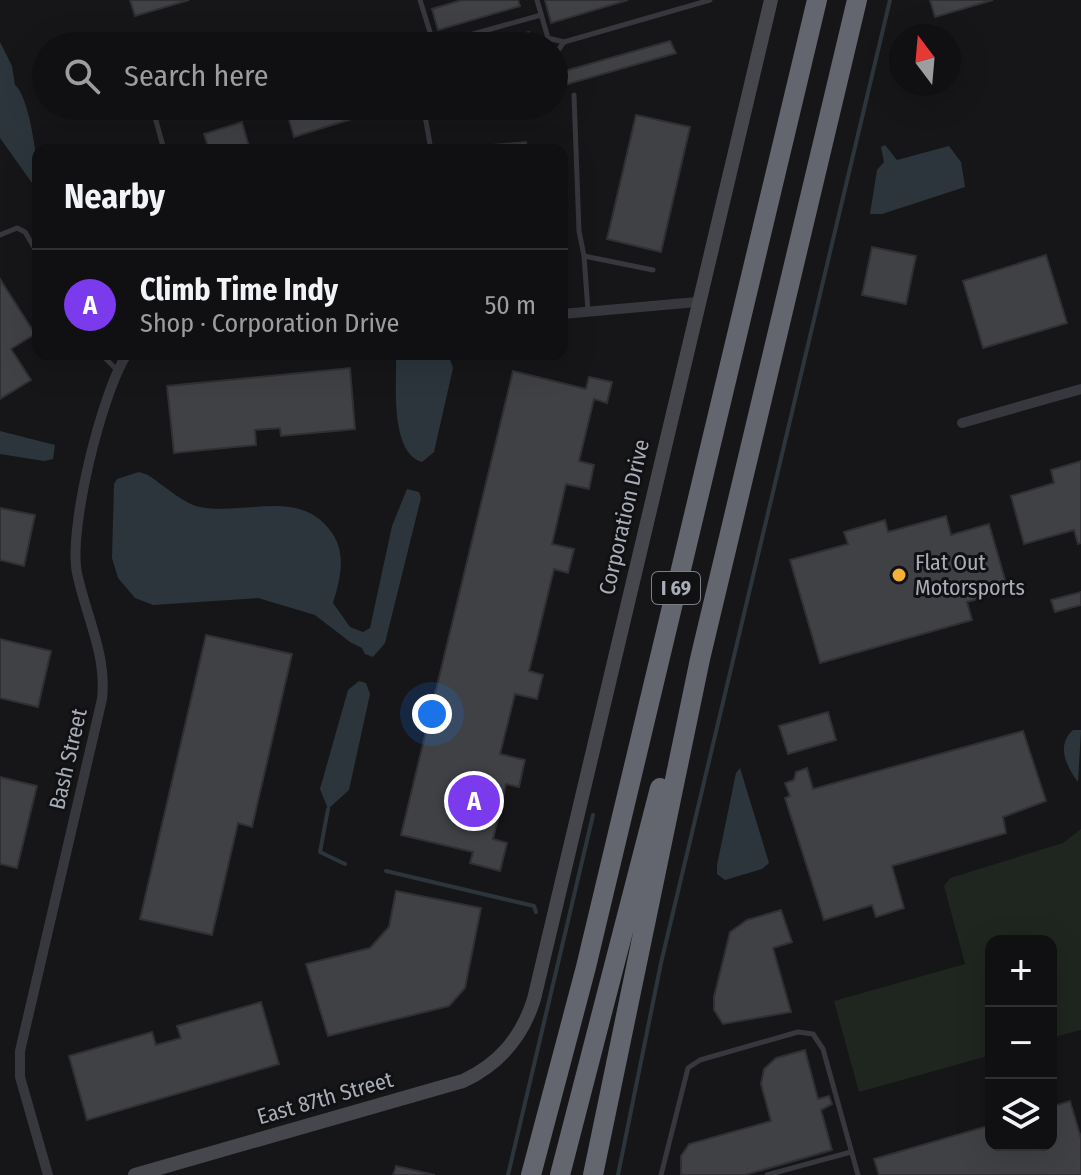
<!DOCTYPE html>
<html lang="en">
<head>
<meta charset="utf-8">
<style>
  :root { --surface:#101012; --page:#1e1e20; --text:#f1f3f6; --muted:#9c9d9f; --line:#303032; --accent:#7c3aed }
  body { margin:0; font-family:"Fira Sans Condensed",sans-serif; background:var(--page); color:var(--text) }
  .controls { position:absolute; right:24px; bottom:24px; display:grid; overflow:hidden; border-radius:16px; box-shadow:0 8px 32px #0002 }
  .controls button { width:72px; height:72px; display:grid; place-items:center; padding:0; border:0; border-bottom:2px solid var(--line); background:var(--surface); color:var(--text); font:40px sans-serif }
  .compass { position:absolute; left:889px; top:24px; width:72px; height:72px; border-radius:50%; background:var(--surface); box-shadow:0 8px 32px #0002; rotate:344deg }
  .you { position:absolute; left:432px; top:714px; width:28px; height:28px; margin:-20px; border:6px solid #fff; border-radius:50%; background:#1a73e8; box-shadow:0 0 0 12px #1a73e833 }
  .badge { display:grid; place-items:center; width:52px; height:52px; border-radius:50%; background:var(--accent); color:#fff; font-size:26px; font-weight:700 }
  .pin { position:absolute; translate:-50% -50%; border:4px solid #fff; box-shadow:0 2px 8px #0006 }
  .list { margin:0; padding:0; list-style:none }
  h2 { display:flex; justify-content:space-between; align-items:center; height:104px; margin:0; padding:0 32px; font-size:34px }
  h2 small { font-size:26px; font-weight:400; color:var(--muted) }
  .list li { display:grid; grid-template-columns:52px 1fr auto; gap:24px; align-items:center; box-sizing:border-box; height:112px; padding:0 32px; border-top:2px solid var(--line) }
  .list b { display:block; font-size:30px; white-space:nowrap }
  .list p { margin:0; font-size:26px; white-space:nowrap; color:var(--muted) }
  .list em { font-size:26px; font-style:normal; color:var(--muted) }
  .icon { flex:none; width:44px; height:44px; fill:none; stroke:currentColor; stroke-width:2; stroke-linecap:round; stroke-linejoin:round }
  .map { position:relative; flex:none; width:1081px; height:1175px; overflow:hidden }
  .search { position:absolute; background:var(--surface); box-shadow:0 8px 32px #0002; left:32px; top:32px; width:536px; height:88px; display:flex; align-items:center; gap:20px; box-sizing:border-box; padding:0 28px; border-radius:44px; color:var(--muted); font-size:30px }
  .panel { position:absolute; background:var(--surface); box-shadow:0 8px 32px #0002; left:32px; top:144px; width:536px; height:216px; border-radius:16px }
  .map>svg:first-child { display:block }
</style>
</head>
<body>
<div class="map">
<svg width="1081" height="1175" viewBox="0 0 1081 1175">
  <rect width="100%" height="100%" fill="#161618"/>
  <!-- green -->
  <path fill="#1e261f" d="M1081,829V1030L1051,1038V941H991V1055L859,1092L834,1001L965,964L944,886L950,878L1063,843Z"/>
  <!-- water -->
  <path fill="#2c353c" d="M0,42L12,66L15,85C30,96 40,172 37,190L0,138Z
    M885,145L897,160L949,146L961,162L965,187L882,214H870L877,170L884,162L881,147Z
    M396,354H448L453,368L434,452L422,462C389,452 397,382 396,354Z
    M0,431L55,445L53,459L44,461L0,454Z
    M139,472L148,475C162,484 184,504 200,507C244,516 301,487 332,533C347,555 340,580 333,603L350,627L363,632L370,628L392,526L407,489L419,492L421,498L385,643L373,657L365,654L362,648L350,642L315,615L258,598L153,605L135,598L118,578L112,558L114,484L117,479Z
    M359,681L366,683L370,694L349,790L328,809L320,789L348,690Z
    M1073,730H1081L1078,782C1066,766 1056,745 1073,730Z
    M740,768L769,863L762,869L725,880L717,874V865L736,773Z"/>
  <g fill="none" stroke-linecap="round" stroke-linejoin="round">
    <!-- stream -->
    <path stroke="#2c353c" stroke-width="4" d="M328,809L320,852L345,864
      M386,871L534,906L536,912
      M508,1175L593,815
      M618,1175L661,963L890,0"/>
  </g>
  <!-- building -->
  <path fill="#404145" stroke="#303034" stroke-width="2" d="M130,0H189L135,16Z
    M462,0H518L520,6L438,30L432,9Z
    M545,0H628L551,23Z
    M930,0H993L935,17Z
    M529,32L533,46H480Z
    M335,33L339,46H292Z
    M670,41L676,53L554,88V74Z
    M285,106H357L361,116L294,137Z
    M636,115L690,127L661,252L607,239Z
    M242,122L250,150H209L204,134Z
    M526,142L527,150H493V145Z
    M872,247L916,256L906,304L862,295Z
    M1046,255L1067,323L983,348L963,281Z
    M0,279L35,334L11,349L31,380L0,399Z
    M350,368L355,429L281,436L280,428L255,430L256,445L174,453L167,386Z
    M513,371L586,389L589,377L612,382L607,403L594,399L579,461L594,465L589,489L566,484L552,544L574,549L568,573L554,569L529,671L543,675L537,699L515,694L500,754L525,760L519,787L506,784L493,839L507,843L500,871L470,863L473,852L401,835Z
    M1081,461V543L1078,544L1074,530L1024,544L1011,496L1054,483L1051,470Z
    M0,508L35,515L24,566L0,560Z
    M946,516L951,535L989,524L1008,590L967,602L972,620L820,663L790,560L848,544L844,532L885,520L888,532Z
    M1081,592V605L1055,612L1051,600Z
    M206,635L292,654L252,827L238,823L212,935L140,919Z
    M0,639L51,651L38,707L0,698Z
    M828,712L836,740L788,754L779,726Z
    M1023,731L1046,801L1003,817L1006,833L892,866L904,908L876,917L872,905L824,920L785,798L790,796L785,783L794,780L796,772L807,768L813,789Z
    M0,777L37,786L17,868L0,864Z
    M396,891L481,908L465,988L449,1006L328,1036L306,964L370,948L389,927Z
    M781,910L792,942L773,948L791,1012L723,1024L714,1010V997L730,932L747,920Z
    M261,1002L279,1064L87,1120L69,1056L152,1032L156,1045L181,1038L177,1026Z
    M805,1050L818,1099L829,1096L832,1104L821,1110L832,1150L745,1175H681V1156L689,1144L771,1121L761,1084L764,1069L776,1058Z
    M1070,1101L1081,1138V1175H879L874,1159L991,1125V1145H1051V1107Z
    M396,1166L435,1175H393Z"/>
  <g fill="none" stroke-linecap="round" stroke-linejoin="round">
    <!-- lane -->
    <path stroke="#37383d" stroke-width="5" d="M420,0L434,45
      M537,0L548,38
      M434,45L541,15
      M551,46L548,38L564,42L710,0
      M554,56L564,42
      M574,95L579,231L584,256
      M152,106L164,150
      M424,110L431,150
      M0,235L17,228L25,232L38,254
      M588,311L584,256L653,270
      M101,354L117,370
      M661,1175L688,1068L700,1060L798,1032L813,1034L823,1049L858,1175
      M767,1175L851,1152"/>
    <!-- street -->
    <path stroke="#37383d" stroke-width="10" d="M562,314L697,302
      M962,423L1081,389
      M48,1175L20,1077V1051L102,699C107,655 86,616 77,573C68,529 102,392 127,354"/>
    <!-- secondary -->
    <path stroke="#45474d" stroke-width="14" d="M135,1175L463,1081C499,1064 522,1038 534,999L771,0"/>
    <!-- highway -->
    <path stroke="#63666e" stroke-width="20" d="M531,1175L586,967L817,0
      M560,1175L660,788
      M593,1175L700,659L857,0"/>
  </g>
  <!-- markers -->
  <circle fill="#f2b134" stroke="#111113" stroke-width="3" cx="899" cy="575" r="8"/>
  <g text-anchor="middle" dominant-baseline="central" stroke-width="6" stroke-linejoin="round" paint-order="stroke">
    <!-- shield labels -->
    <rect fill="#111113" stroke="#7b7e86" stroke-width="2" x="652" y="572" width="48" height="32" rx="6"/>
    <g font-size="20" font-weight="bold" fill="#a8adb8">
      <text x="676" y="588">I 69</text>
    </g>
    <!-- street labels -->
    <g font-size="22" fill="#a8adb8" stroke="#111113">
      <text transform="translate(624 517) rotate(-77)">Corporation Drive</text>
      <text transform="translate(68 759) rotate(-77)">Bash Street</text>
      <text transform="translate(325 1098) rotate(-16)">East 87th Street</text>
    </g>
    <!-- poi labels -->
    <g font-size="22" fill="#a8adb8" stroke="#111113" text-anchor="start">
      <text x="915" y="562">Flat Out<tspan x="915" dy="25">Motorsports</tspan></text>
    </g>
  </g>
</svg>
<div class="controls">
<button>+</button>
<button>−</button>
<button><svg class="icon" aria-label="layers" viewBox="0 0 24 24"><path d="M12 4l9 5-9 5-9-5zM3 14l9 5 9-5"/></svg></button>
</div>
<svg class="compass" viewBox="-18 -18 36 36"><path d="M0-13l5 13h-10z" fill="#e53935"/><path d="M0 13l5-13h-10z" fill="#9c9d9f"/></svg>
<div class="you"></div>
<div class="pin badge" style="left:474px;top:801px">A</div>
<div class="search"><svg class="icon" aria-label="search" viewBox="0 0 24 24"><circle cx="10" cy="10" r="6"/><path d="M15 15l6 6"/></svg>Search here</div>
<section class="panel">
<h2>Nearby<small></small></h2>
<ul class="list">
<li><span class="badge">A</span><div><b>Climb Time Indy</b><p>Shop · Corporation Drive</p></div><em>50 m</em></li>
</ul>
</section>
</div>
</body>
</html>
